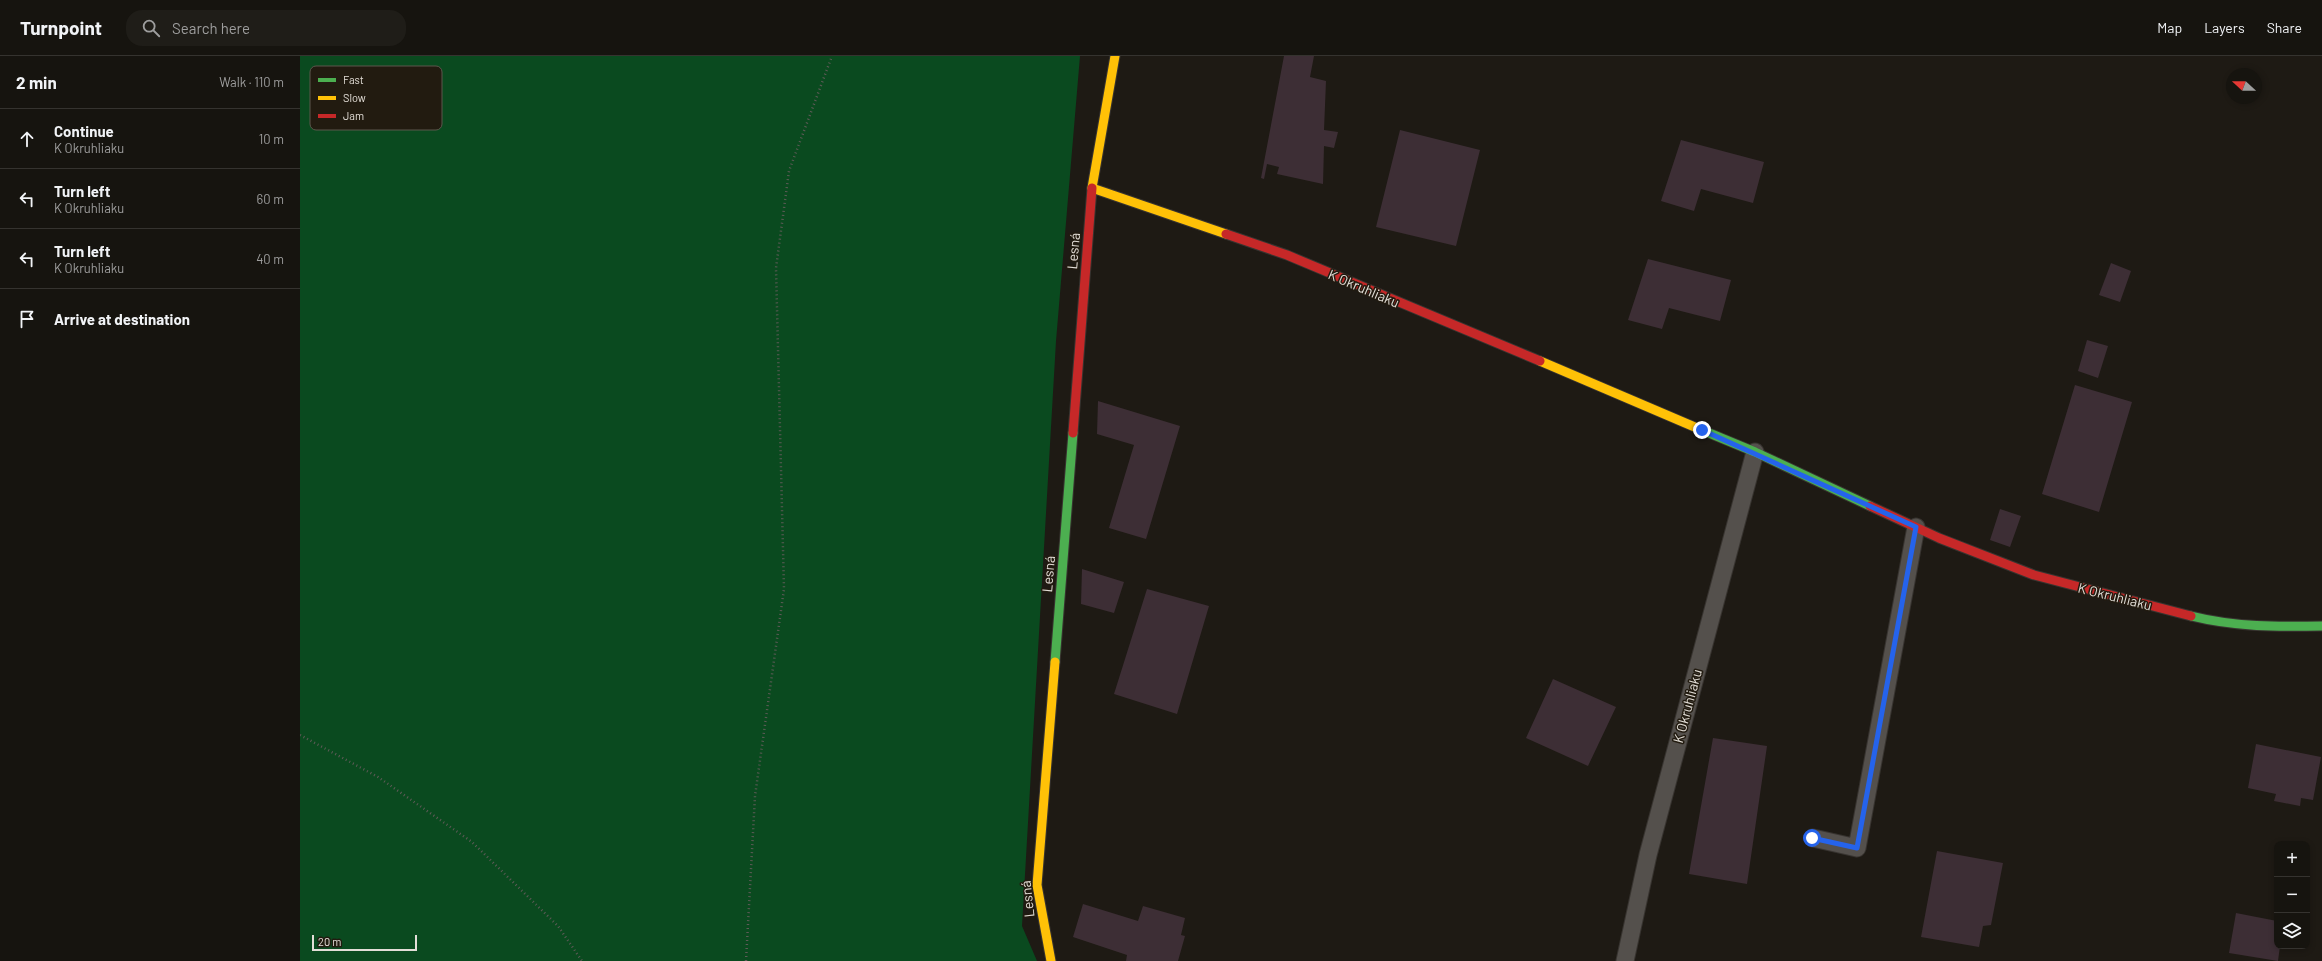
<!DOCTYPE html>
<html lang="en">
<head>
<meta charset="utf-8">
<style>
  :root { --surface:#16140f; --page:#1f1d18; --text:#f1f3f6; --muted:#9e9e9e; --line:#35332f }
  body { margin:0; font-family:Barlow,sans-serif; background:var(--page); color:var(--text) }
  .controls { position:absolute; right:12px; bottom:12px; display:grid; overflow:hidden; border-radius:8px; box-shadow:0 2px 6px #0003 }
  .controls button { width:36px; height:36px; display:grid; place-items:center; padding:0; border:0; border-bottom:1px solid var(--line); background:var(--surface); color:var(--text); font:20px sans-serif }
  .compass { position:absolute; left:1926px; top:12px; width:36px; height:36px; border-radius:50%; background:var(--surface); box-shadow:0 2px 6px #0003; rotate:291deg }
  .scale { position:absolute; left:12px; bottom:10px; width:105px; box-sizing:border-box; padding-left:4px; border:2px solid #e3ded7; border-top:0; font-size:11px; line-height:14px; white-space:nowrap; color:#e3ded7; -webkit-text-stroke:3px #221b10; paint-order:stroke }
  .stop { position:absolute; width:12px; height:12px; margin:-9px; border:3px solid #2563eb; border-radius:50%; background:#fff }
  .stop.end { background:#2563eb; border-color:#fff; box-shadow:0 1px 4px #0008 }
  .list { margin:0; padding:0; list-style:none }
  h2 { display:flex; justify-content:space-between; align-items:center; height:52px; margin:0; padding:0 16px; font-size:17px }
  h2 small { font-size:13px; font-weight:400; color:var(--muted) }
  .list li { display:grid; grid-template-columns:26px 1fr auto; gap:12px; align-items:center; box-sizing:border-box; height:60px; padding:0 16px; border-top:1px solid var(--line) }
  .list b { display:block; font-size:15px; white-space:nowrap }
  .list p { margin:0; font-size:13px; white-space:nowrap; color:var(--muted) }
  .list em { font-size:13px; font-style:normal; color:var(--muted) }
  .icon { flex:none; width:22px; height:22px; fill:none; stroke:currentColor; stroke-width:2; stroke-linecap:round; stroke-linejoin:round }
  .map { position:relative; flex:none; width:2022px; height:905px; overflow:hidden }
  header { display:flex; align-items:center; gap:24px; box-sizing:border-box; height:56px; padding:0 20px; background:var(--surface); border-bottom:1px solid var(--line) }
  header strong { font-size:19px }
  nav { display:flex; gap:22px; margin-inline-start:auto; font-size:14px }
  .search { width:280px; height:36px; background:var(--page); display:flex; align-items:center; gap:10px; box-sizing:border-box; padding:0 14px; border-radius:16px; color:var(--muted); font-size:15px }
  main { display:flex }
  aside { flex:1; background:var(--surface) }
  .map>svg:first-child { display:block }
</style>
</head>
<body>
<header>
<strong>Turnpoint</strong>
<div class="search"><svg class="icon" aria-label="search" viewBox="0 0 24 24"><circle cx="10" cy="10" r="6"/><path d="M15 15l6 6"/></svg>Search here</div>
<nav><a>Map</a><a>Layers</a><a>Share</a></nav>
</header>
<main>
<aside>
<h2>2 min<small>Walk · 110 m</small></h2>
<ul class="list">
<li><svg class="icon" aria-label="ahead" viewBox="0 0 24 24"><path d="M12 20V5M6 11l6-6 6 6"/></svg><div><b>Continue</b><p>K Okruhliaku</p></div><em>10 m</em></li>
<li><svg class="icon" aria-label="left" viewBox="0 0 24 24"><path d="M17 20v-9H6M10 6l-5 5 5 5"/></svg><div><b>Turn left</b><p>K Okruhliaku</p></div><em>60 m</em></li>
<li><svg class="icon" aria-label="left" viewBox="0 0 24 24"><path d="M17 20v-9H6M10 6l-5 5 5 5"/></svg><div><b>Turn left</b><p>K Okruhliaku</p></div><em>40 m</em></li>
<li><svg class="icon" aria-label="arrive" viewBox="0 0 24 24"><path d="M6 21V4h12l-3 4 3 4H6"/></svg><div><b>Arrive at destination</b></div></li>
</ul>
</aside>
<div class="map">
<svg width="2022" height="905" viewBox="0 0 2022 905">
  <rect width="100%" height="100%" fill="#1e1a14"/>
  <!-- green -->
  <path fill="#0a4a1f" d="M0,0H780L756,285L722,870L737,905H0Z"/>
  <!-- building -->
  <path fill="#3d2e35" d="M984,0H1014L1010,21L1026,25L1024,74L1038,76L1034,92L1024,90L1023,128L977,118L979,111L967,108L964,123L961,122Z
    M1100,74L1180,94L1156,190L1076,171Z
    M1381,84L1464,106L1453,147L1401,133L1394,155L1361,145Z
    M1348,203L1431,224L1420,265L1369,252L1362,273L1328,264Z
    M1811,207L1831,215L1820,246L1799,239Z
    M1787,284L1808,290L1798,322L1778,315Z
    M1775,329L1832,346L1799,456L1742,438Z
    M798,345L880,370L846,483L809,472L834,389L797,378Z
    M1700,453L1721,460L1710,491L1690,484Z
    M782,513L824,526L814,557L781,548Z
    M847,533L909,550L877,658L814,638Z
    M1253,623L1316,651L1288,710L1226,682Z
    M1413,682L1467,690L1447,828L1389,818Z
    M1956,688L2021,701L2013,744L2001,742L2000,750L1974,745L1976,738L1948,732Z
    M1637,795L1703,807L1691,869L1683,870L1679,891L1621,881Z
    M783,848L838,865L843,850L885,862L881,879L885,880L878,905H826L827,899L773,881Z
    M1936,857L1977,865V890H1980L1978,905L1929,897Z"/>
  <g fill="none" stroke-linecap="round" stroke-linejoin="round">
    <defs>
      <path id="lane" d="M1513,782L1557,792L1616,471
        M1325,905L1348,799L1455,396"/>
      <path id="fast" d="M1397,372L1455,396L1570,450
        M1891,560C1935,571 1978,571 2022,570
        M755,606L773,377"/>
      <path id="slow" d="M815,0L792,132L926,178
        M1240,305L1397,372
        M751,905L737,829L755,606"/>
      <path id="jam" d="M926,178L987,199L1240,305
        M773,377L792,132
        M1570,450L1639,482L1734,519L1891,560"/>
    </defs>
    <!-- lane casing -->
    <use href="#lane" stroke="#383430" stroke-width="19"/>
    <!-- fast casing -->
    <use href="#fast" stroke="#383430" stroke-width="11"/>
    <!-- slow casing -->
    <use href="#slow" stroke="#383430" stroke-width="11"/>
    <!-- jam casing -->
    <use href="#jam" stroke="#383430" stroke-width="11"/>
    <!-- path -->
    <path stroke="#5e5b57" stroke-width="2.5" stroke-dasharray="1 3" stroke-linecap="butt" d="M0,679L78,721L172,786L258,870L282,905
      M446,905L455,740L484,533L476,212L489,115L532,0"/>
    <!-- lane -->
    <use href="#lane" stroke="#54504c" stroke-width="17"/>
    <!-- fast -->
    <use href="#fast" stroke="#4caf50" stroke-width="9"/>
    <!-- slow -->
    <use href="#slow" stroke="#ffc107" stroke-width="9"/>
    <!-- jam -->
    <use href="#jam" stroke="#c62828" stroke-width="9"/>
  </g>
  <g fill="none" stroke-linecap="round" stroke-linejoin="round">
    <!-- route -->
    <path stroke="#2563eb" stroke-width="5" d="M1402,374L1616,471L1557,792L1512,782"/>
  </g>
  <g text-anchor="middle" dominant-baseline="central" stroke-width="3" stroke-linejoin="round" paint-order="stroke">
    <!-- street labels -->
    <g font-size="14" fill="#e3ded7" stroke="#221b10">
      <text transform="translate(773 195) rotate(-85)">Lesná</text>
      <text transform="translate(1064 232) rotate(23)">K Okruhliaku</text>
      <text transform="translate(748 518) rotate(-85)">Lesná</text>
      <text transform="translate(1815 540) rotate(14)">K Okruhliaku</text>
      <text transform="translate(1387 650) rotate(-75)">K Okruhliaku</text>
      <text transform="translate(727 843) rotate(-96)">Lesná</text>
    </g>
  </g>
  <!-- legend -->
  <rect x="10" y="10" width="132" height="64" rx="6" fill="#221b10" stroke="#5c564c" stroke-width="1"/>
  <rect x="18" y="22" width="18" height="4" fill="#4caf50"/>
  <rect x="18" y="40" width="18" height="4" fill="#ffc107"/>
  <rect x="18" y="58" width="18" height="4" fill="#c62828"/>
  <g font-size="11" fill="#e3ded7">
    <text x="43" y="28">Fast</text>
    <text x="43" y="46">Slow</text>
    <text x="43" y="64">Jam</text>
  </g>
</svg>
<div class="controls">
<button>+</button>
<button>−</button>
<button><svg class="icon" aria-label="layers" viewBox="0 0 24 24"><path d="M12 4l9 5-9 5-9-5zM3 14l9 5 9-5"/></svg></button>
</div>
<svg class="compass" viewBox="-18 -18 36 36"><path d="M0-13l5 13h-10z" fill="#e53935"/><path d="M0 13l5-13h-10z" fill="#9e9e9e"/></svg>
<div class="scale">20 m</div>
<div class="stop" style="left:1512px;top:782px"></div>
<div class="stop end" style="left:1402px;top:374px"></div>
</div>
</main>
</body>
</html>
